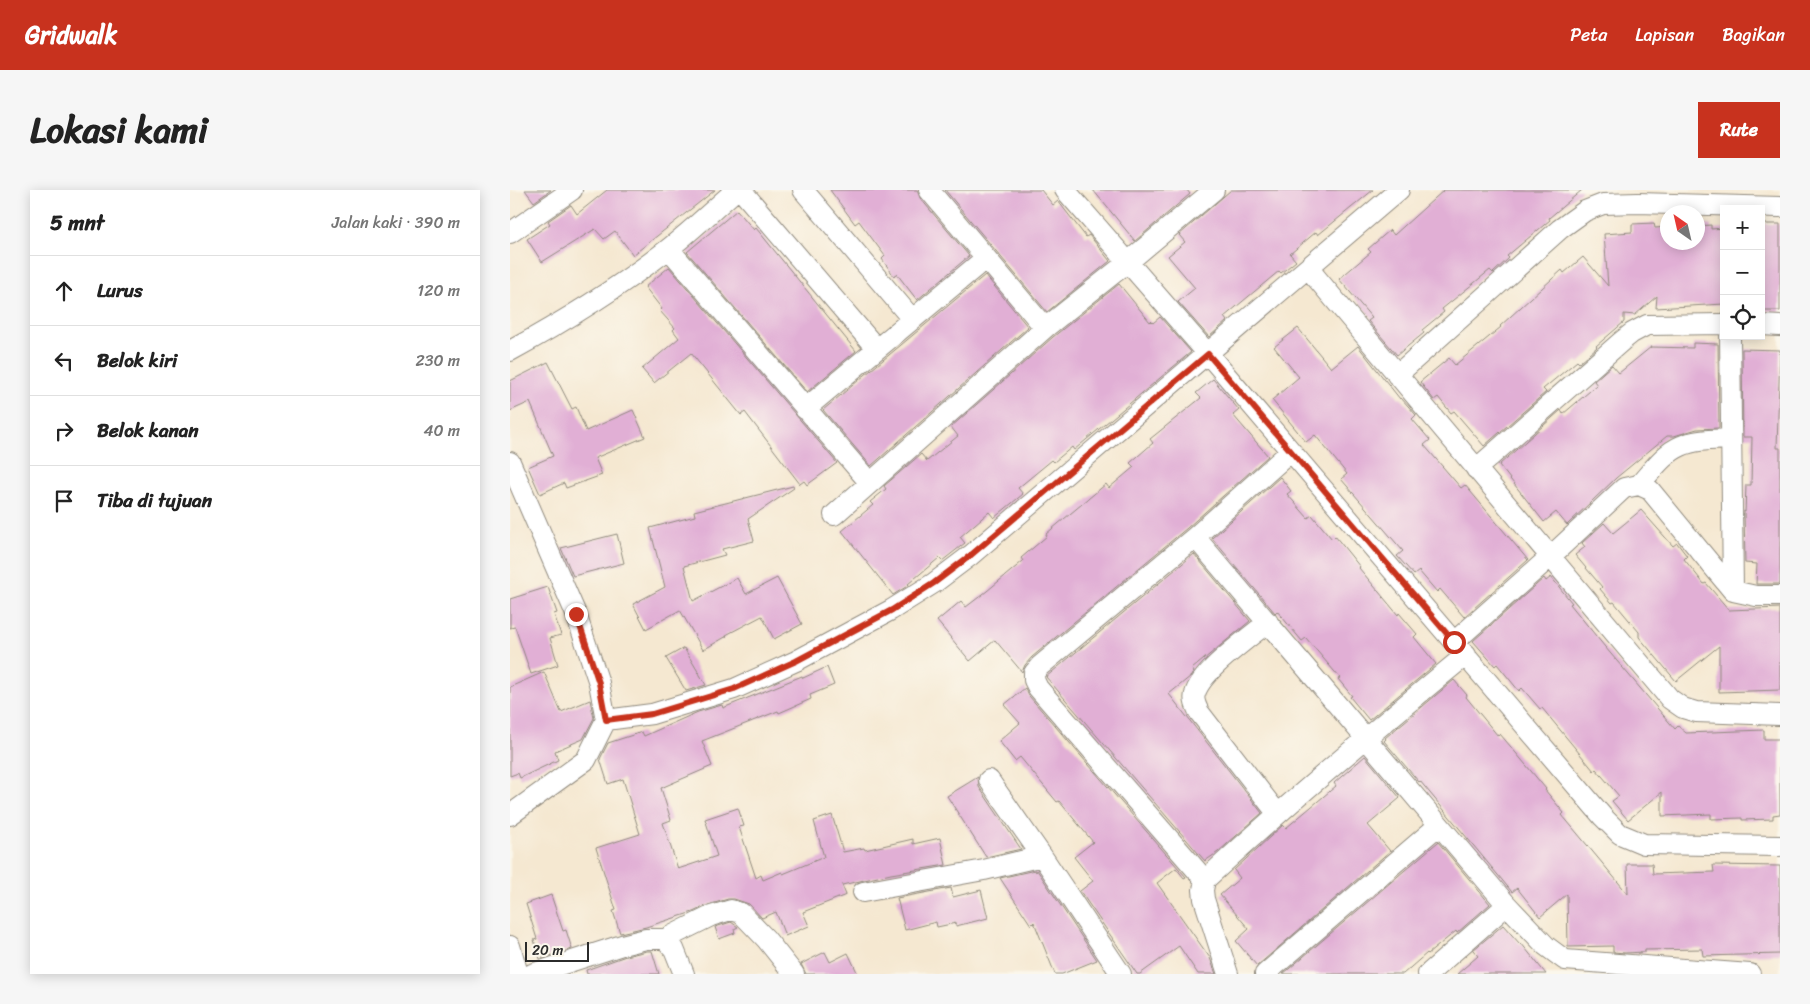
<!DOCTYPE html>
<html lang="id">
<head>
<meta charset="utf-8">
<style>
  :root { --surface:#fff; --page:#f6f6f6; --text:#222; --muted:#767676; --line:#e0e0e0; --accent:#c8321e }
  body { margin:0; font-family:Sriracha,sans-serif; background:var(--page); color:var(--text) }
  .controls { position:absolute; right:15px; top:15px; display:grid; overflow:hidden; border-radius:0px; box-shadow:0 2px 12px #0003 }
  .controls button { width:45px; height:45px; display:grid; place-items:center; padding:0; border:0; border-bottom:1px solid var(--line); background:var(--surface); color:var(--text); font:25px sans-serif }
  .compass { position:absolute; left:1150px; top:15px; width:45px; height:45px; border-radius:50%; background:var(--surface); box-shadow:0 2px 12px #0003; rotate:326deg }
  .scale { position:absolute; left:15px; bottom:12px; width:64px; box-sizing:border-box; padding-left:5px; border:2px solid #2b2b2b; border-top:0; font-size:14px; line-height:18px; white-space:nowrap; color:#2b2b2b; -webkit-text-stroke:4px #fbf7ec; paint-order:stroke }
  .stop { position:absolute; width:15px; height:15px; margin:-11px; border:4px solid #c8321e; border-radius:50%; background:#fff }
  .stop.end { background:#c8321e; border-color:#fff; box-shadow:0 1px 5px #0008 }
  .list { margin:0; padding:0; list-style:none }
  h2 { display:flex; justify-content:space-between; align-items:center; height:65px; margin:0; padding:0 20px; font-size:21px }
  h2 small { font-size:16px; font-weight:400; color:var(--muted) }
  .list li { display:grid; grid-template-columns:32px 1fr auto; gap:15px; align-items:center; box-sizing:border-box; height:70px; padding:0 20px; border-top:1px solid var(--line) }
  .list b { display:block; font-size:19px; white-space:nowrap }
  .list em { font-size:16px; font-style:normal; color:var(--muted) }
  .icon { flex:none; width:28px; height:28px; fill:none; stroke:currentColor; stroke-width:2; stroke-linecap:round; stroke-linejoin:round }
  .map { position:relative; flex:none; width:1270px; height:784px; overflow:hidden; border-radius:0px }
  header { display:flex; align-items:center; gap:30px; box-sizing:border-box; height:70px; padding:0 25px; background:var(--accent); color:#fff }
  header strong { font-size:24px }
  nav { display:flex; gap:28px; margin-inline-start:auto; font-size:18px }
  .intro { display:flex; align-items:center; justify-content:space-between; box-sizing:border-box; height:120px; padding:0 30px }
  h1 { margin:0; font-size:35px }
  .button { padding:12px 22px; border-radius:0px; background:var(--accent); color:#fff; font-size:18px; font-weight:700 }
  main { display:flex; gap:30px; padding:0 30px }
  aside { flex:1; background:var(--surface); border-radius:0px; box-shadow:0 2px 12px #0003 }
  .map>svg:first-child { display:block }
</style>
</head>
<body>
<header>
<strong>Gridwalk</strong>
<nav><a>Peta</a><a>Lapisan</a><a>Bagikan</a></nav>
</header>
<div class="intro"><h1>Lokasi kami</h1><a class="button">Rute</a></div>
<main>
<aside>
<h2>5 mnt<small>Jalan kaki · 390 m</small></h2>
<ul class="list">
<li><svg class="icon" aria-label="ahead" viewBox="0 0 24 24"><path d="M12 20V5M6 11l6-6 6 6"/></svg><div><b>Lurus</b></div><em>120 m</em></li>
<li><svg class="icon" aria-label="left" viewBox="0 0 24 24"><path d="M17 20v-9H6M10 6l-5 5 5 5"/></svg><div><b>Belok kiri</b></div><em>230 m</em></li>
<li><svg class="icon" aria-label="right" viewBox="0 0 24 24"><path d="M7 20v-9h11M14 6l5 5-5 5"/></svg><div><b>Belok kanan</b></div><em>40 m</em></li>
<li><svg class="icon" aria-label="arrive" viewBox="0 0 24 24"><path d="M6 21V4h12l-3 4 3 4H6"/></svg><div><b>Tiba di tujuan</b></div></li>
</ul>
</aside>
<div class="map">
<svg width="1270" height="784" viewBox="0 0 1270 784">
  <rect width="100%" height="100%" fill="#fbf7ec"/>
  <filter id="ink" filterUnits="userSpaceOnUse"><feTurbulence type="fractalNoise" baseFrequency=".02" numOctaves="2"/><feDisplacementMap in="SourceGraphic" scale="10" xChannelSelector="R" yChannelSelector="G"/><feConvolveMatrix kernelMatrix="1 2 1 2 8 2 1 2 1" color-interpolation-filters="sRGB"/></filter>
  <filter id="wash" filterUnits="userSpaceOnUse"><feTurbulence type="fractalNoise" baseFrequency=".0096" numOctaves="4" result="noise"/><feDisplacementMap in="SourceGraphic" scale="20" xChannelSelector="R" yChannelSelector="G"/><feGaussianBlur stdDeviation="1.12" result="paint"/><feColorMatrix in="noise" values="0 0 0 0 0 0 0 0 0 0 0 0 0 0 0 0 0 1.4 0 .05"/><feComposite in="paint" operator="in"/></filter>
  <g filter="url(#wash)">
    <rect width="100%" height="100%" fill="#f5e8d1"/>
    <g id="blocks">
      <!-- building -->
      <path fill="#e1afd5" d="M15,0H41L24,12Z
        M97,0H205L123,65L105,41L94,49L85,39L32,72L17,49L40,34L38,31L61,15L67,24Z
        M320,0H407L410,8L459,66L407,110L387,84L384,86L372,69L375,66L349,31L345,34Z
        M435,0H531L543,15L548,11L576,47L579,45L600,71L537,122Z
        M583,0H677L680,4L625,51Z
        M721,0H863L808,45L806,42L780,64L786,71L771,83L769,81L714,127L717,131L699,147L668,112L685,98L658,66L675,52L669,45Z
        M934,0H1072L1039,28L1040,30L997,66L999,68L983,83L980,80L932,119L934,122L912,140L914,143L887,165L858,131L862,128L829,89L861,62L858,59L880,40L884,45Z
        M227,20L244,40L246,38L346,161L297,202L177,62Z
        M1144,33L1145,38L1158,37V52H1188V36L1201,35V39L1214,38V114L1146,118L1147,106L1125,125L1114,124V132L1086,156L1087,157L1069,173L1067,171L1033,199L1036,202L974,256L944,221L941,223L928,207L924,210L910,192L939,168L945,175L991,137L990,136L1052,80L1054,83L1073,67L1098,96L1094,44L1122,42V34Z
        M1251,34H1270V121H1251Z
        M159,77L327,273L297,295L294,291L290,294L235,222L231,225L181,163L144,193L132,179L169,148L163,140L165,138L150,121L152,119L135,97Z
        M475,85L518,137L361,276L313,220Z
        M609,94L640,132L641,131L643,133L650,127L681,162L564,260L562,257L544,272L542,270L508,298L513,304L484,328L479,322L450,347L455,353L432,371L429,368L398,394L399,395L383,405L332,341L363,315L360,312L376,299L374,296L411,264L417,271L448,246L441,237L543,147Z
        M788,138L821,178L848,156L890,209L891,208L906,225L902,229L920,250L914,255L951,298L955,295L1018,370L954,427L930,399L927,402L909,381L904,385L887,366L893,361L831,289L837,284L805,245L796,252L762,210L789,187L764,157Z
        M1183,153L1208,154L1209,238L1187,239L1164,246H1157L1106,288L1057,335L1046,322L1034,332L989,275L1051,220L1053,224L1087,195L1084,191L1102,175L1109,183L1141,157L1183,158Z
        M1232,159L1270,160L1267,258H1270V394H1246L1247,374L1235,373L1234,321L1235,322L1236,295H1241L1242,247H1233Z
        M38,172L62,219L66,217L76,241L123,220L135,247L85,268L92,285L56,298L54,293L30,304L18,277L43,266L20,212L0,221V191Z
        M703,189L729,220L723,225L758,266L677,338L522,467L515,475L512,482L485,450L460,471L427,431L451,411L456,417L477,401L513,371L511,368L537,346L536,344L596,294L599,298L624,277L620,273L643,253L640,249L691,208L686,203Z
        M770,287L781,301L777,304L798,328L802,325L822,349L825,346L850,377L849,378L888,425L889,423L907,444L904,447L926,474L859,530L840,507L842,506L828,489L830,488L796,448L792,451L767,421L765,423L702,348Z
        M283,296L284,298L238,329L244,351L212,359L215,365L174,376L183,411L227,388L236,404L267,388L292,434L264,449L252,426L216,445L217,446L193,460L170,420L136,439L123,414L155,397L140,338L185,326L184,321Z
        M1131,320L1163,356L1167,353L1177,366L1174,369L1194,394L1196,393L1219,420L1270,418V500L1209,502V456L1166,491L1129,447V442L1104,412L1102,413L1090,399L1092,397L1065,365L1075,357L1072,353L1094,333L1103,343Z
        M107,344L114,373L63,386L51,358Z
        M684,364L740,431L682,479L684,482L681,486L659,504L752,623L708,662L695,671L536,487Z
        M1041,387L1062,413L1060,414L1095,457L1165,539L1168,536L1176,543L1254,540V549H1270V624L1263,625V629L1232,630V628L1201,629V624L1152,626V602L1118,630L1102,611L1109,606L1086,579L1084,581L1032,518L1030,519L1012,498L1009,501L987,474L985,476L963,451L1034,388L1036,391Z
        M38,397L47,423L44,424L51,445L40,448L48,475L21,484L5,437L0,438V409Z
        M174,458L196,495L176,501L156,468Z
        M317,477L324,495L300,505L301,509L269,523L268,521L192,551L202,576L151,598L161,630L153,633L168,679L207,666L195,629L228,618L234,636L229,637L246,688L251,685L253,690L272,682L273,684L314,667L304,631L322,625L333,662L354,658L355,660L403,649V654L430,648L436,675L381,684L332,695L336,705L293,722L299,736L275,746L266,722L252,728L239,714L224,709H218L198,715L183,722L136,737L110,743L103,721L106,720L86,658L130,644L113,589L98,594L90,569L98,553L132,542L134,546L188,522L212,515L213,518L292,486L293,488Z
        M34,482L51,522L80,510L84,528L73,549L45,561L48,570L10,588L8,583L0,586V497Z
        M944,490L957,505L956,507L988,546L990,544L1006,563L1036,599L1035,600L1054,623L1052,625L1118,704L1117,674H1142L1143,684L1204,682L1203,675L1270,676V764L1193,766L1192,759L1135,760V762L1115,763L1103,762V756L1058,757L1057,704L1030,727L1007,698L1002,702L910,591L909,592L874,551L876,549L875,548Z
        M515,498L519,506L676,687L674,688L666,678L647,693L700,768L706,784H688L669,756L630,784H627L570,701L583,691L564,667L583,652L549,611L547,612L510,567L505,571L489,551L510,533L494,515Z
        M855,566L890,608L858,635L880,661L747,776L726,751L739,739L710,705L730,688L724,680L773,635L776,638L826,596L824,593Z
        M468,587L469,597L511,659L476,667L437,606Z
        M928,652L980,714L947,743L946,741L918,764L917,763L893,784H773Z
        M525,680L526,682L527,680L587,770L552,784H545L524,732L521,735L490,688Z
        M441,698L443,707L471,700L478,728L446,736V733L427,737L426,732L395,740L387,708Z
        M41,705L53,741L56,740L62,759L30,769L24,750L27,749L16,714Z
        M221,732L228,737L224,739L225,743L209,749L205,737Z
        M993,735L1010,754L1011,753L1036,784H947L968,766L963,760Z
        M137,761H142L149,784H77L76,780L116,766Z
        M315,762L320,772L338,763L348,784H296L291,774Z"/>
    </g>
  </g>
  <g filter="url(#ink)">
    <use href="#blocks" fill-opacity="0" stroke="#908a7e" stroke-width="1"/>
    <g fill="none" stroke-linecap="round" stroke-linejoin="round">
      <defs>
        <path id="minor" d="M231,0L366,158
          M293,0L402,129
          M419,0L535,138
          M555,0L698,164L1093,627L1110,644L1134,654L1270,656
          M0,43L62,0
          M159,59L360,293
          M798,78L1160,509L1173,518L1186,522L1270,525
          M1251,135L1270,136
          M1220,146L1223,401
          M0,161C55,131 108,98 157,60C181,41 203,20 226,0
          M887,185L1050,39L1075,21L1093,14L1128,13L1270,17
          M295,219L476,68
          M0,272L66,424L89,493L96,530L76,570L0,625
          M966,279L1112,151L1122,143L1137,135L1214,134
          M1129,295C1141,282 1154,263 1171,256C1186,249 1205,250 1221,249
          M324,325L535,138L618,72L704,0
          M685,347L997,715L1036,756L1055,770L1240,784
          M758,432C739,448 691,481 685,504C683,510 686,516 689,522L767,623
          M944,452L1040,367L1114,298L1129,295L1140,300L1223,401L1246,406H1270
          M96,530L142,524L224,499L286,471L381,420L424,393L461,365L889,0
          M479,590L532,666L611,784
          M695,690C779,612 867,538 956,465
          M353,702L474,680L532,666
          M155,749L164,759L174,784
          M0,756L8,784
          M22,784L112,755L136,749H155L201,726L221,720L231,723L256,749L284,784
          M718,784L694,709L693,700L695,690L528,498L524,490V483L530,476L685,347L780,262
          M755,784L929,635
          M918,784L997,715"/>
      </defs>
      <!-- minor casing -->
      <use href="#minor" stroke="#908a7e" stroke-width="22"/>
      <!-- minor -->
      <use href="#minor" stroke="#fff" stroke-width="20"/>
    </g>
  </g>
  <g fill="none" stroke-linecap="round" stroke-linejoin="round" filter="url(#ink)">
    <!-- route -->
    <path stroke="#c8321e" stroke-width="6" d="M66,424L89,493L96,530L142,524L224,499L286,471L382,420L424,393L461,365L698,164L944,452"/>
  </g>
</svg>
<div class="controls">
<button>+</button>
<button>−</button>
<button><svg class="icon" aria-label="locate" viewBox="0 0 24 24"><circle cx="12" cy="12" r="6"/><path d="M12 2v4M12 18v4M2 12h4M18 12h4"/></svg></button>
</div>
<svg class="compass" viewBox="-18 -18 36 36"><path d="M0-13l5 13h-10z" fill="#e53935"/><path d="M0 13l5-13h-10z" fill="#767676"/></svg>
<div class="scale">20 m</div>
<div class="stop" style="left:944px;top:452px"></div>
<div class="stop end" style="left:66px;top:424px"></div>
</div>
</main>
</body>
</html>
